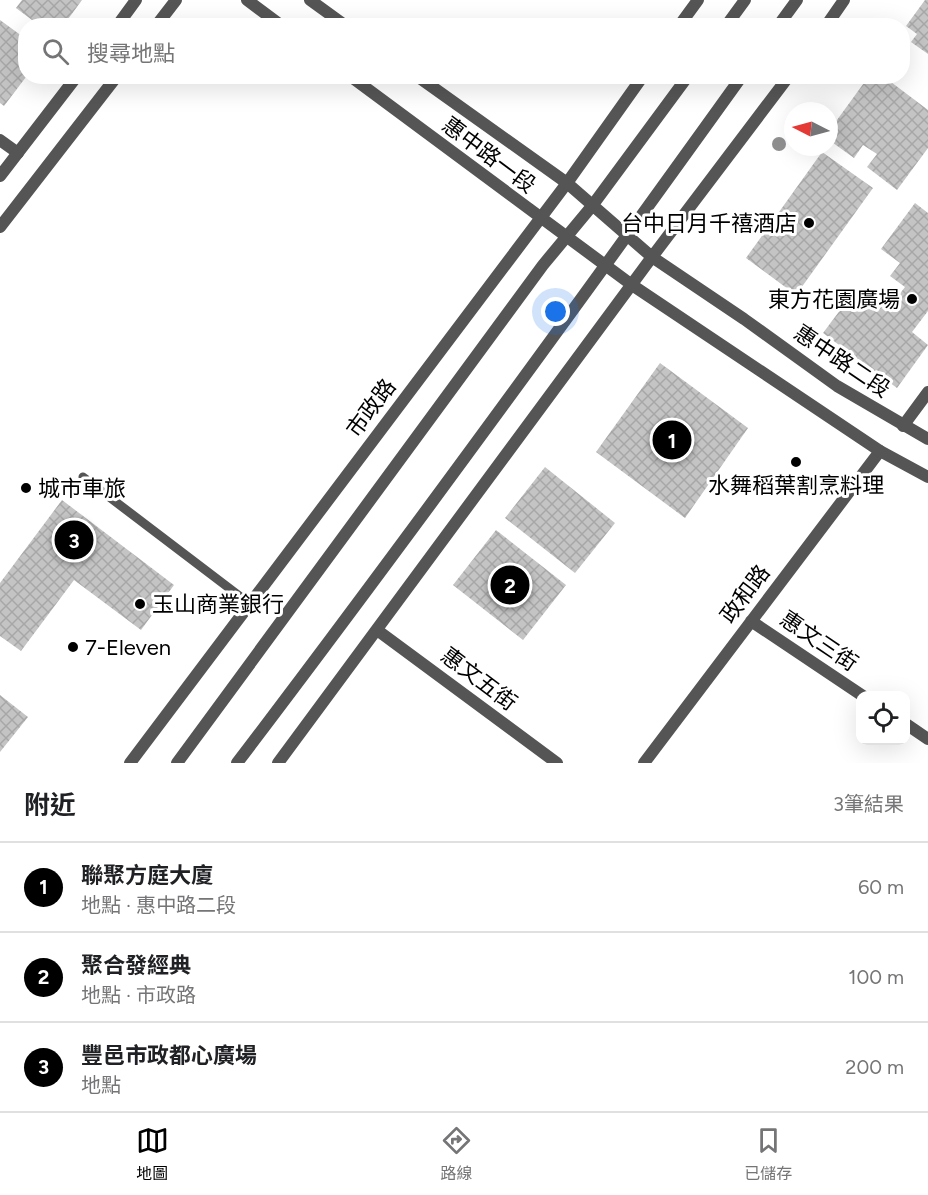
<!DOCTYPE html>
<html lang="zh-TW">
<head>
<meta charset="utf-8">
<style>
  :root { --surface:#fff; --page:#f6f6f6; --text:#202124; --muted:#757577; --line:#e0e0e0; --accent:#000 }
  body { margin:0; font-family:Figtree,"Noto Sans TC",sans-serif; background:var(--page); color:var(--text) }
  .controls { position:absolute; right:18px; bottom:18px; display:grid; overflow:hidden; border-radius:12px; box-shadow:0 6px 24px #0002 }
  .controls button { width:54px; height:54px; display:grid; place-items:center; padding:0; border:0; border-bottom:2px solid var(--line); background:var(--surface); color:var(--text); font:30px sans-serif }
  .compass { position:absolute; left:784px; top:102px; width:54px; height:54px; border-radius:50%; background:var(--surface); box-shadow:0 6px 24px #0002; rotate:276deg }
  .you { position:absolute; left:556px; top:312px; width:21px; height:21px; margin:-15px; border:4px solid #fff; border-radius:50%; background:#1a73e8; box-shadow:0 0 0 9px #1a73e833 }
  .badge { display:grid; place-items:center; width:39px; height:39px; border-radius:50%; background:var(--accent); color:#fff; font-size:20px; font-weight:700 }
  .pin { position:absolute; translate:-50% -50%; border:3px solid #fff; box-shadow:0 2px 6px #0006 }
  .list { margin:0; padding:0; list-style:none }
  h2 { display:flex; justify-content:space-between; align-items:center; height:78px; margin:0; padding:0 24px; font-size:26px }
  h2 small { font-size:20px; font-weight:400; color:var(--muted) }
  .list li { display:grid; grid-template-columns:39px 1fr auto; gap:18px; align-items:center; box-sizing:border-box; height:90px; padding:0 24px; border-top:2px solid var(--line) }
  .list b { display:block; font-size:22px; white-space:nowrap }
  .list p { margin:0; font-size:20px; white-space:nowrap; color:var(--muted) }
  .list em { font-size:20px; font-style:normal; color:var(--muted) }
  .icon { flex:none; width:33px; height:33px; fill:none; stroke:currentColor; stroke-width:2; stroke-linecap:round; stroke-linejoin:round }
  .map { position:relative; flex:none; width:928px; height:763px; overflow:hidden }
  .search { position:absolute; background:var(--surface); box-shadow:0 6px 24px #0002; left:18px; right:18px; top:18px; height:66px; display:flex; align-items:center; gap:15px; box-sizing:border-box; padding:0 21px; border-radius:24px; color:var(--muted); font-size:22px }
  .sheet { height:348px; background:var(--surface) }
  nav { display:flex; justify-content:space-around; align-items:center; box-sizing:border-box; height:84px; border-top:2px solid var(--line); background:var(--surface); font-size:16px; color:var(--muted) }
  nav a { display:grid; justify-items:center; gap:3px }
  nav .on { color:var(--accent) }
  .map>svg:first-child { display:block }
</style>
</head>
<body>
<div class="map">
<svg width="928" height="763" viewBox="0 0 928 763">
  <defs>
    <pattern id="building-cross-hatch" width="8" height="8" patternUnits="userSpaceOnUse" patternTransform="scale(1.5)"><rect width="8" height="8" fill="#c4c4c4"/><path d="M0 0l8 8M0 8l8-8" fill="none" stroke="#a7a7a7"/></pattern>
  </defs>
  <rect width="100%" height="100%" fill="#fff"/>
  <!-- building -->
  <path fill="url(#building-cross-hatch)" d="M22,0H82L63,26H40L16,8Z
    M925,0H928V54L911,42L917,34L906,26Z
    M0,20L26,39V77L4,106L0,103Z
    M869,76H883L928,110V148L897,190L867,167L877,154L863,145L854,158L829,140V131Z
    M822,152L873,188L796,295L746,258Z
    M915,203L928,213V311L912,332L928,345L897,388L823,333L853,293L870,306L878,294L892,304L905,287L890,276L900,263L881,249Z
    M660,363L748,428L685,518L596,452Z
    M545,467L615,523L575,573L505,518Z
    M62,500L174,585L141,630L74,580L21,651L0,636V583Z
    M496,530L566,585L523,640L453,585Z
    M0,695L28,717L0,752Z"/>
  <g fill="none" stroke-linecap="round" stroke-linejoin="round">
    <!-- service -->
    <path stroke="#555" stroke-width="9" d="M83,477L250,604"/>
    <!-- minor -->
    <path stroke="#555" stroke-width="12" d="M0,140L18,153
      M903,426L928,392
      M751,621L863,696
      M377,630L557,763
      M906,724L928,739
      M644,763L880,451"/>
    <!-- tertiary -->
    <path stroke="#555" stroke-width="12" d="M247,0L282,26
      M310,0L346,26
      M117,26L136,0
      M156,26L176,0
      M679,26L698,0
      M726,26L745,0
      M778,26L797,0
      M826,26L844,0
      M350,76L632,285L880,451L928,477
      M417,76L567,183L652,257L744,319L837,386L928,439
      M0,176L77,76
      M0,227L117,76
      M130,763L567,183L643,76
      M177,763L543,265L592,206L688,76
      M237,763C409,537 576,307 742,76
      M278,763L652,257L789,76"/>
  </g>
  <!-- trees -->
  <circle fill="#8f8f8f" cx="779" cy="144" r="7"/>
  <!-- markers -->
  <g fill="#000" stroke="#fff" stroke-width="2">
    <circle cx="809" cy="223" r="6"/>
    <circle cx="912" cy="299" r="6"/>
    <circle cx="796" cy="462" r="6"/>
    <circle cx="26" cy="488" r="6"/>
    <circle cx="140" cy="604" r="6"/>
    <circle cx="73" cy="647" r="6"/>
  </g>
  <g text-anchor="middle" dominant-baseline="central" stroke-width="6" stroke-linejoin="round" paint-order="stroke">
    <!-- street labels -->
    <g font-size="22" fill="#000" stroke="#fff">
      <text transform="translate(489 155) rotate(37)">惠中路一段</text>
      <text transform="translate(842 361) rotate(34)">惠中路二段</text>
      <text transform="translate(371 408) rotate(-53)">市政路</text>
      <text transform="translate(745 594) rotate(-53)">政和路</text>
      <text transform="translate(819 641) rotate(34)">惠文三街</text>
      <text transform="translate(479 679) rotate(37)">惠文五街</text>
    </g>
    <!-- poi labels -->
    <g font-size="22" fill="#000" stroke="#fff" text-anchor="start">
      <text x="797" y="223" text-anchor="end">台中日月千禧酒店</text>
      <text x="900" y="299" text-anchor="end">東方花園廣場</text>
      <text x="796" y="485" text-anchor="middle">水舞稻葉割烹料理</text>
      <text x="38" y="488">城市車旅</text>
      <text x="152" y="604">玉山商業銀行</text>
      <text x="85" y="647">7-Eleven</text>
    </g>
  </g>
</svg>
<div class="controls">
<button><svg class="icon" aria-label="locate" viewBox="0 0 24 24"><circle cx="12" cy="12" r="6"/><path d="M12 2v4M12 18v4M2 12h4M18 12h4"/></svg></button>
</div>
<svg class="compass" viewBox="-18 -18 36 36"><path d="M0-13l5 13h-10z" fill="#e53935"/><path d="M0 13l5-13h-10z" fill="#757577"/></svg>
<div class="you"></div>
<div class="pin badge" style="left:672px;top:440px">1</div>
<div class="pin badge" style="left:510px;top:585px">2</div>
<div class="pin badge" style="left:74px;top:540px">3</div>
<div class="search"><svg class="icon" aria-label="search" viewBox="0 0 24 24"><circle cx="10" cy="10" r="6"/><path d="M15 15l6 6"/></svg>搜尋地點</div>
</div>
<section class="sheet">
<h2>附近<small>3筆結果</small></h2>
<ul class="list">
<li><span class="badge">1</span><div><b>聯聚方庭大廈</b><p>地點 · 惠中路二段</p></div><em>60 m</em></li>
<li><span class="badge">2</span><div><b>聚合發經典</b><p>地點 · 市政路</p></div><em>100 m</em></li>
<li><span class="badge">3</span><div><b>豐邑市政都心廣場</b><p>地點</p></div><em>200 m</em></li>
</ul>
</section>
<nav>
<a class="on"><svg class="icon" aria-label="map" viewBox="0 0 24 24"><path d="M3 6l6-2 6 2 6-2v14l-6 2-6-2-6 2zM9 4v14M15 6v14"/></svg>地圖</a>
<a><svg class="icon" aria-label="directions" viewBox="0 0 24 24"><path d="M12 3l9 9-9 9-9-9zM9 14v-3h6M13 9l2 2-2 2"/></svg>路線</a>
<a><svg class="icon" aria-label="saved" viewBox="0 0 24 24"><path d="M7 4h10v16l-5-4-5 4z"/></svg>已儲存</a>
</nav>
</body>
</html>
